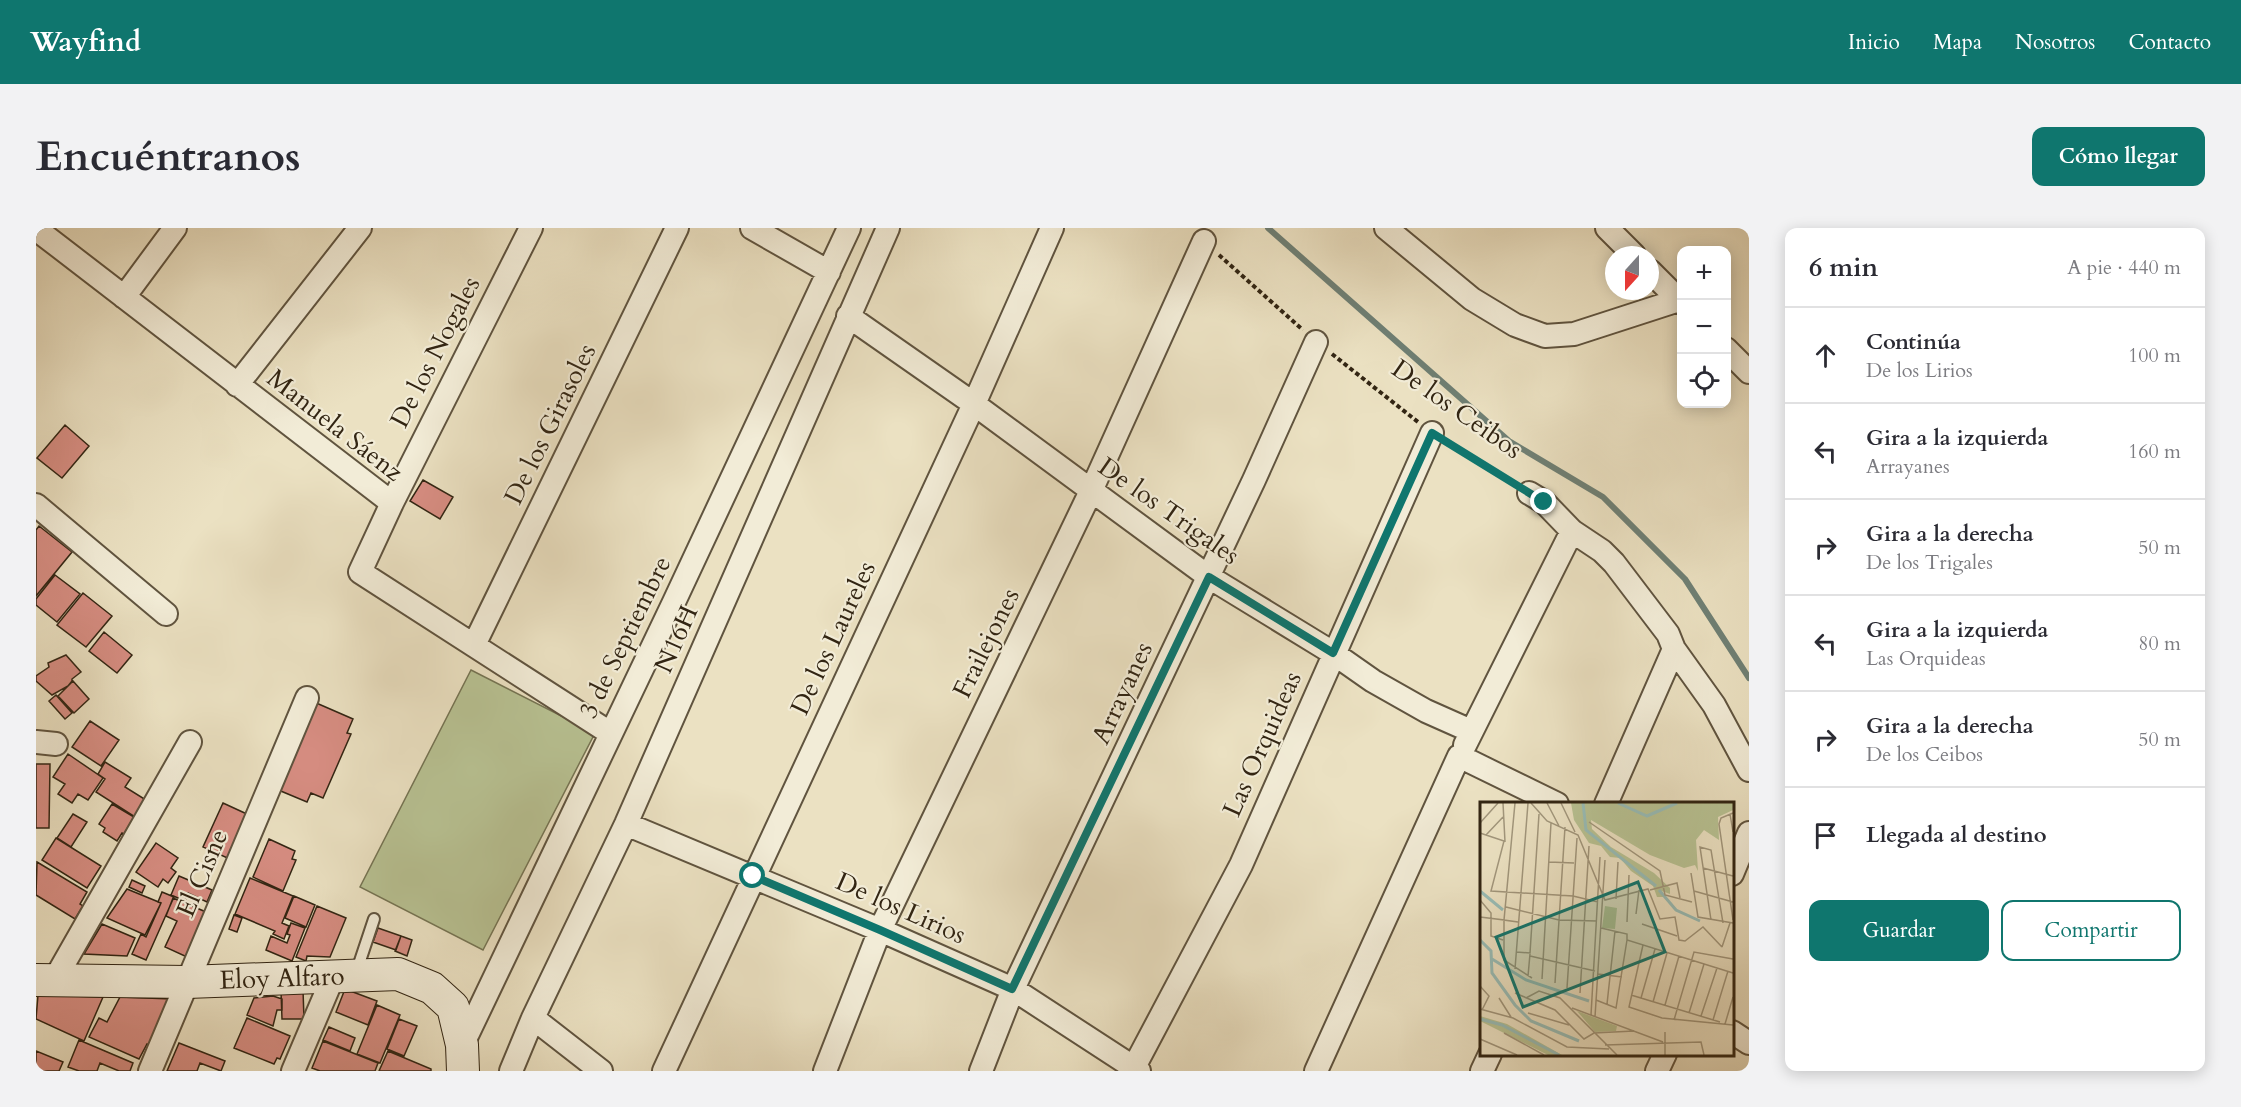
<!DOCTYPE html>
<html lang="es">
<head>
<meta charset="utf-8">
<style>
  :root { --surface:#fff; --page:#f2f2f3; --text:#2b2b33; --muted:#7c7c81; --line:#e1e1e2; --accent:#0f766e }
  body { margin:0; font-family:Cardo,serif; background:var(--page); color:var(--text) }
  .controls { position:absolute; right:18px; top:18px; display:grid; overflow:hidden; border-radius:12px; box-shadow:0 3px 15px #0003 }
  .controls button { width:54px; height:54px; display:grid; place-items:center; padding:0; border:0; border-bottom:2px solid var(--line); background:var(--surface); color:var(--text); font:30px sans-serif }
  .compass { position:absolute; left:1569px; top:18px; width:54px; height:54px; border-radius:50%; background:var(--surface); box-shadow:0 3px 15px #0003; rotate:201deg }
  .stop { position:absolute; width:18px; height:18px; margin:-14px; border:4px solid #0f766e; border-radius:50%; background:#fff }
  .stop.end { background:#0f766e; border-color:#fff; box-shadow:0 2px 6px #0008 }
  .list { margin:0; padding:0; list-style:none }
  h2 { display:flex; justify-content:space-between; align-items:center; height:78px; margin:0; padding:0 24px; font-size:26px }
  h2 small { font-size:20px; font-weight:400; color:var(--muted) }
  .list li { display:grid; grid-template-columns:39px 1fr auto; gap:18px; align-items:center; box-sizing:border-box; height:96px; padding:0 24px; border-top:2px solid var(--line) }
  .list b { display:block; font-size:22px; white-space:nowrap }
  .list p { margin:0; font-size:20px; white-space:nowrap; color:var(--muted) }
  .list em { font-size:20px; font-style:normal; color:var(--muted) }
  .actions { display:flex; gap:12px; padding:18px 24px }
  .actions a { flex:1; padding:14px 0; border:2px solid var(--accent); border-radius:12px; text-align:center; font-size:21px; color:var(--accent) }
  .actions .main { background:var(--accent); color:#fff }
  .icon { flex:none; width:33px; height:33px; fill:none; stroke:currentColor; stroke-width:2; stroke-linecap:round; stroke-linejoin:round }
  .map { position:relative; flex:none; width:1713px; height:843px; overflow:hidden; border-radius:12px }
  header { display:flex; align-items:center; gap:36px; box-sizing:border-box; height:84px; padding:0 30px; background:var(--accent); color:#fff }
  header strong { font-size:28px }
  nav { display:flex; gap:33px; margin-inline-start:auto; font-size:21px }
  .intro { display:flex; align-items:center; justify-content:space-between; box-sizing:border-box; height:144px; padding:0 36px }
  h1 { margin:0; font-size:42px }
  .button { padding:15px 27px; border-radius:12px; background:var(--accent); color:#fff; font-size:21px; font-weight:700 }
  main { display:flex; gap:36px; padding:0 36px }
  aside { flex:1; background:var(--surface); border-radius:12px; box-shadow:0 3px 15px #0003 }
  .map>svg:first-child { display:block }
</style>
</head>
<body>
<header>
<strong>Wayfind</strong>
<nav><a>Inicio</a><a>Mapa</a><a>Nosotros</a><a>Contacto</a></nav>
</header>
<div class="intro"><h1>Encuéntranos</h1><a class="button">Cómo llegar</a></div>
<main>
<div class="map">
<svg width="1713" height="843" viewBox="0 0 1713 843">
  <rect width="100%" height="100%" fill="#ebe1c2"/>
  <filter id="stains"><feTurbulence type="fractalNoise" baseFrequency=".00333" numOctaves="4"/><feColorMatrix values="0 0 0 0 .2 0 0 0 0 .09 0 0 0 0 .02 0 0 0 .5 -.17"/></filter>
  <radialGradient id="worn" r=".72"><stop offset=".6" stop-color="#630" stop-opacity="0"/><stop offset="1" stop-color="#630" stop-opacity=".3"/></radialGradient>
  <!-- green -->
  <path fill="#b8c293" stroke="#757453" stroke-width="1.5" d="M435,442L559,505L447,722L324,659Z"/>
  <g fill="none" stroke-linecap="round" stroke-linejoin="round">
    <!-- stream -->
    <path stroke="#6f8075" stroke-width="6" d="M1232,0L1473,213L1567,269L1649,351L1713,450"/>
  </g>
  <!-- building -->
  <path fill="#d78d82" stroke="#322513" stroke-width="1.5" d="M29,197L53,218L26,250L1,230Z
    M387,252L417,269L404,291L374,273Z
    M3,298L36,324L0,368V302Z
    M19,347L44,366L21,394L0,377V371Z
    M47,365L76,388L50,419L21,397Z
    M68,404L96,427L81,445L53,423Z
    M30,427L45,444L36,451V453L32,458L16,467L0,453V448L13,439L12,435Z
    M37,453L53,471L38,485L22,468Z
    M20,467L36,485L29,491L13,473Z
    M278,474L317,491L311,505L315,506L287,570L275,565L271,574L240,561Z
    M54,493L83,512L65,538L36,519Z
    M32,526L67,550L52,572L42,566L36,575L22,566L29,556L17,549Z
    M69,534L95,550L89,559L110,572L99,589L60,564L69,551L62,546Z
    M0,536H14L13,600H0Z
    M187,575L213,587L198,633L167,619Z
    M76,576L98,589L88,606L86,605L81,613L67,604L69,600L63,596Z
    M37,586L51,594L35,619L21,610Z
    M20,610L65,638L51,660L6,632Z
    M233,611L259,623L256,631L260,632L247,663L217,649Z
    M120,615L142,630L135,640L140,644L132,655L127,651L122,659L100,644Z
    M1,634L51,664L44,676L47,678L39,691L0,667Z
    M143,648L176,662L171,674L152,665L149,673L135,667Z
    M214,650L257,668L246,695L253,698L248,711L237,706L239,703L199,686Z
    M96,652L109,658L106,665L93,659Z
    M91,661L125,675L109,707L71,690Z
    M126,664L138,669L110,732L96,726L105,706L110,709L125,675L122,674Z
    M258,668L279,677L270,699L249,690Z
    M137,670L170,684L151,729L129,719L141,693L130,688Z
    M281,678L310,690L294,729L271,728L270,733L260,729Z
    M198,687L206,690L201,704L193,701Z
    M255,695L269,700L256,733L230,722L235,708L251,715L254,707L251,706Z
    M66,696L99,710L91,728L48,726Z
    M342,700L365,708L360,722L337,714Z
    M365,708L376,712L371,728L359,723Z
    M309,761L341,773L332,797L300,784Z
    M267,762L268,791H246L245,763Z
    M2,767L67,769L48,813L0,791Z
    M237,768L246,771V782H241L237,798L211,787L218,770Z
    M84,769L136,771L118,819L111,816L103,831L53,809L63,790L71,794Z
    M341,777L364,787L344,835L321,826Z
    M211,790L254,808L244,831L241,830L238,836L198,820Z
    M363,791L381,798L368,828L351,821Z
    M293,799L319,810L314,823L287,812Z
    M43,812L97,835L94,843H83L64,835L61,843H43L32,839Z
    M287,813L342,835L339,843H284L276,840Z
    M143,815L189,833L185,843L164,835L161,843H131Z
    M0,823L27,834L23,843H0Z
    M352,823L395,841V843H343Z"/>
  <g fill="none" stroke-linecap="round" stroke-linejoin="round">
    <defs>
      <path id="lane" d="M320,745L338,691"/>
      <path id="street" d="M716,0L793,44
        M1350,0L1436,71L1479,97L1509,108L1538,106L1643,72
        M1571,0L1598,27
        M0,1L356,275L324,344L574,505
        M1614,43L1646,75
        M88,69L139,0
        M812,88L938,176L1173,349L1297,425L1337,453L1390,483L1435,503
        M1690,121L1713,144
        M201,157L324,0
        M1493,265L1508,274L1536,303L1566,323L1578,335L1632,406L1638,421L1678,477L1713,542
        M356,275L495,0
        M0,277L130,386
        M438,417L641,0
        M0,514L20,516
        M1429,517L1536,303
        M1570,576L1638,421
        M590,596L844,702L977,761L1103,843
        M1696,646L1713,605
        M19,751L154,514
        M497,790L565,843
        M1696,804L1713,815
        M424,822L638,374L813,0
        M114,843L271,470
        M257,843L297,749
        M475,843L497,790L590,596L852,0
        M628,843L938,176L1016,0
        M789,843L844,702L1055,263L1168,13
        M945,843L977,761L1218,252L1280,114
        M1096,843L1205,637L1396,205
        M1280,843L1423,528L1521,576
        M1446,843L1454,826
        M1621,843L1629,826"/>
      <path id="secondary" d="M0,752L151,754L362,746L396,760L417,779L426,817L427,843"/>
    </defs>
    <!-- lane casing -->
    <use href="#lane" stroke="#60543f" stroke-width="14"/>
    <!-- street casing -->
    <use href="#street" stroke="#60543f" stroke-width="26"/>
    <!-- secondary casing -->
    <use href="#secondary" stroke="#322513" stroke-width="34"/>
    <!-- path -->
    <path stroke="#322513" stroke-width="4" stroke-dasharray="4.5 3" stroke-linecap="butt" d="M1183,27L1267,102
      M1296,126L1382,194
      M1412,215L1478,255"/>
    <!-- lane -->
    <use href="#lane" stroke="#f2ecd7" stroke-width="10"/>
    <!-- street -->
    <use href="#street" stroke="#f2ecd7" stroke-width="22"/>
    <!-- secondary -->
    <use href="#secondary" stroke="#f2ecd7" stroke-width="32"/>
  </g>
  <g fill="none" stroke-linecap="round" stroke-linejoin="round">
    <!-- route -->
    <path stroke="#0f766e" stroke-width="8" d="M717,648L844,702L976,761L1173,349L1297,425L1396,205L1508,274"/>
  </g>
  <g text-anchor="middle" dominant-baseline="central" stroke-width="4.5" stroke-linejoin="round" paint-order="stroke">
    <!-- street labels -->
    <g font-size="26" fill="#322513" stroke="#f2ecd7">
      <text transform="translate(399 124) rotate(-63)">De los Nogales</text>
      <text transform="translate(1421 181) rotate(35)">De los Ceibos</text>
      <text transform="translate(514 196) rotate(-64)">De los Girasoles</text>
      <text transform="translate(299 197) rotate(38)">Manuela Sáenz</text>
      <text transform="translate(1133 283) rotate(35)">De los Trigales</text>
      <text transform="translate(589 409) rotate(-64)">3 de Septiembre</text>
      <text transform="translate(797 410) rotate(-65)">De los Laureles</text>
      <text transform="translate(640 411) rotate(-66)">N16H</text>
      <text transform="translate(950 415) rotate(-64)">Frailejones</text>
      <text transform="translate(1086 465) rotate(-65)">Arrayanes</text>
      <text transform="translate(1226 516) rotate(-66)">Las Orquideas</text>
      <text transform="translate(166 645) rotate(-67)">El Cisne</text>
      <text transform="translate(865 680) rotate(24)">De los Lirios</text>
      <text transform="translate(246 750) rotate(-2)">Eloy Alfaro</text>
    </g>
  </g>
  <!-- overview -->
  <g transform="translate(1444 574)">
    <rect width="254" height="254" fill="#ebe1c2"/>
    <path d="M91,1H253V8L238,15L239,38L224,28L216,38L218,69L215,63L204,66L170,53L111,18L112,27L131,45L174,71L190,86V92L182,89L185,95H177L173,84L151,69L140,56L130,55L121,44L109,41L94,18ZM125,104L137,106L135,127L122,126ZM97,209L137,224L136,229L115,230ZM0,214L27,222L82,253H68L0,219Z" fill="#b8c293"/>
    <path fill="none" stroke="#98bdb7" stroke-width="3" d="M103,1L106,28L176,84M138,1L167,14L197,1M179,88L196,108L220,119M0,89L23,108M0,138L11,149L12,171L35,203L51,219L99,239M12,157L46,178L109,199M0,217L22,223L79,253"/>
    <path fill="none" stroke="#a1967c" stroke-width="1.5" d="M23,1L25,40M35,1L24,118L38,120M51,1L67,19L98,33L125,98L168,87L180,117L195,115L199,138L205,139L223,125L242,145M67,1L79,24M81,1L95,30M253,11L241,16L239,22L253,118M250,12L253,30M109,20L180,69L185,93L212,100M0,21L18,1M0,31L24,39L11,89L93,94L118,100M6,33L23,15M69,60L94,61M223,66L253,74M211,71L218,115L253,121M170,88L197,81L200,96M214,89L253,100M136,97L138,60M0,98L11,111V134L23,138M26,105L79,118L117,119M156,112L159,88M0,115L24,118V158L52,176M231,118L220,45L231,48L243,121M147,120L149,73M162,122L197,134M121,126L147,132V138L253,171M163,143L149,205L182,216L253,223M242,145L250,121M36,150L50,151L59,12M50,154L115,169M35,167L48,1M118,172L142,175M48,174L50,152M62,177L71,21M75,181L85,25M0,184L9,194L2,208M87,186L97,36M35,191L75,208L104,237L114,231L154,229M100,191L109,44M151,193L240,220M19,196L31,215M46,196L59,189L80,196L137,253M161,196L175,147M116,198L136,206L147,138M173,200L187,151M127,202L135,129M185,203L199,154M92,206L183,240M0,207L33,216L87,245L129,247M48,211L89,223M209,211L224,162M111,213L120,55M221,214L237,166M115,215L125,58M194,218L214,150L253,157M233,218L248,169M245,222L253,195M185,230V253M24,231L64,253M0,237L37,253M125,243L221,240L224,253"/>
    <path fill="#0f766e" fill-opacity="0.15" stroke="#0f766e" stroke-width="3" d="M158,80L185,150L43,205L16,135Z"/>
    <rect width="254" height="254" fill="none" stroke="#322513" stroke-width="3"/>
  </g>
  <rect width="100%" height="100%" filter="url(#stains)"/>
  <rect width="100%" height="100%" fill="url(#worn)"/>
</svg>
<div class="controls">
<button>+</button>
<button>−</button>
<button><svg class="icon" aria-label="locate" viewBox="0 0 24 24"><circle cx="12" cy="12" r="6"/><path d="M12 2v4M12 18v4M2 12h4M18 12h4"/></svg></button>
</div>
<svg class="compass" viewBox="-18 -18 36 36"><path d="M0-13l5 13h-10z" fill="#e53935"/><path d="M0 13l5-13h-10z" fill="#7c7c81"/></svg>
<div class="stop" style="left:717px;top:648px"></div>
<div class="stop end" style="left:1508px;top:274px"></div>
</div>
<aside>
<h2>6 min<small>A pie · 440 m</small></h2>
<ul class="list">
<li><svg class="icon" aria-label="ahead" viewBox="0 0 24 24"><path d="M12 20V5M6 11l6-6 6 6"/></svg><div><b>Continúa</b><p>De los Lirios</p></div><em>100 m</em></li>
<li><svg class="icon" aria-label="left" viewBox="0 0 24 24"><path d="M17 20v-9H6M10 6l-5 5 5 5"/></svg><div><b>Gira a la izquierda</b><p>Arrayanes</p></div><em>160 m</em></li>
<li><svg class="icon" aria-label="right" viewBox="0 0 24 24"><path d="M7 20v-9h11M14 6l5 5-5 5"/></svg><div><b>Gira a la derecha</b><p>De los Trigales</p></div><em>50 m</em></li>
<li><svg class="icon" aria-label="left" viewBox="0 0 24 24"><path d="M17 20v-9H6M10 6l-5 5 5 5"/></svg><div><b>Gira a la izquierda</b><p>Las Orquideas</p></div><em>80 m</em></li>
<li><svg class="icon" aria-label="right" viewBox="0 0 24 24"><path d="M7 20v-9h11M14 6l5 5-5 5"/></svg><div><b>Gira a la derecha</b><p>De los Ceibos</p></div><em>50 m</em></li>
<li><svg class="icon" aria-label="arrive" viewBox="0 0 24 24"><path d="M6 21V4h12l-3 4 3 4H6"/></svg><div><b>Llegada al destino</b></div></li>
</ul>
<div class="actions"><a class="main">Guardar</a><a>Compartir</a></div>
</aside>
</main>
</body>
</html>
